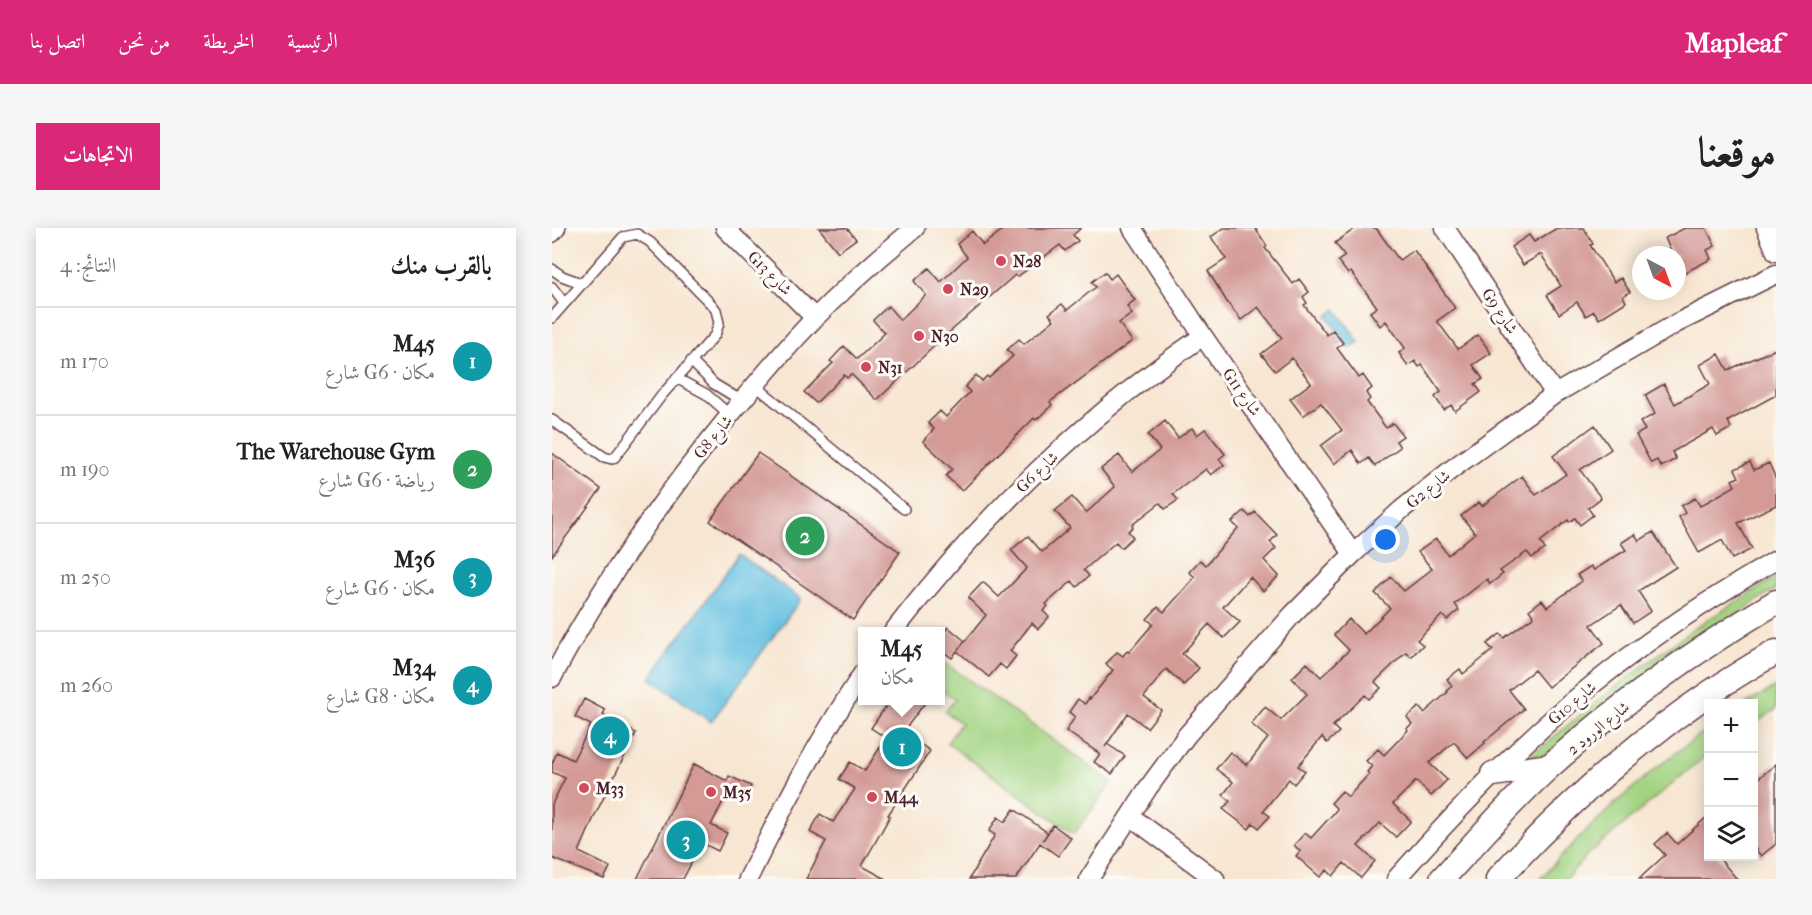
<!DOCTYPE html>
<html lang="ar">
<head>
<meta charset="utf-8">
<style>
  :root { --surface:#fff; --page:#f6f6f6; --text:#222; --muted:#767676; --line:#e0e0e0; --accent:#db2777 }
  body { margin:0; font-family:"IM FELL French Canon",Amiri,serif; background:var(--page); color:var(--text); direction:rtl }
  .controls { position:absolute; right:18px; bottom:18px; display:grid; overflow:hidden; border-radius:0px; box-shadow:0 3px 15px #0003 }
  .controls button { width:54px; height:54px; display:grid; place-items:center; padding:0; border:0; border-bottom:2px solid var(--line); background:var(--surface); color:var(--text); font:30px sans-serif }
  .compass { position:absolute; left:1080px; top:18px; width:54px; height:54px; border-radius:50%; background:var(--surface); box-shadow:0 3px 15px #0003; rotate:139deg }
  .you { position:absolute; left:834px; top:312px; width:21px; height:21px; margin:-15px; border:4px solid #fff; border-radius:50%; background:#1a73e8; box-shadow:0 0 0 9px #1a73e833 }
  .badge { display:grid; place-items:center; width:39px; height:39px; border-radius:50%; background:var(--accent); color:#fff; font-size:20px; font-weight:700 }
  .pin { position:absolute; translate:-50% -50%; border:3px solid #fff; box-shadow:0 2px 6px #0006 }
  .popup { position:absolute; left:306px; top:399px; width:87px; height:78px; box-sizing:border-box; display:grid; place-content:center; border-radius:0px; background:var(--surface); filter:drop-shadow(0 2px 4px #0005); font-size:20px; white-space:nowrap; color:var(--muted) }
  .popup b { font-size:22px; color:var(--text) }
  .popup::after { content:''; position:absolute; left:50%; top:100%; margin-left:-12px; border:12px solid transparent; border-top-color:var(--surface) }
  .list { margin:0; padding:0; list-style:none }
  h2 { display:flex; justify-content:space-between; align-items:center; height:78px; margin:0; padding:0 24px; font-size:26px }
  h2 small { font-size:20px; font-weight:400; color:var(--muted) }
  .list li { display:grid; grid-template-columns:39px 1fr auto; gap:18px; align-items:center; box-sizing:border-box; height:108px; padding:0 24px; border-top:2px solid var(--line) }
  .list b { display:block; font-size:22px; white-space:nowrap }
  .list p { margin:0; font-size:20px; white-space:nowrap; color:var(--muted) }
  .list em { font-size:20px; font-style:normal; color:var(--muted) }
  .icon { flex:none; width:33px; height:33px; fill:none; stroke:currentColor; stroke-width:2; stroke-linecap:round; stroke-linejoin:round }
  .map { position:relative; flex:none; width:1224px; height:651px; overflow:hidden; direction:ltr; border-radius:0px }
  header { display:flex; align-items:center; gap:36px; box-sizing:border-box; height:84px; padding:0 30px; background:var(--accent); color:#fff }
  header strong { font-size:28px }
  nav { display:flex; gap:33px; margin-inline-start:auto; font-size:21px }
  .intro { display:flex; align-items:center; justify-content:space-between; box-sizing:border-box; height:144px; padding:0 36px }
  h1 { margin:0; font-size:42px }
  .button { padding:15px 27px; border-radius:0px; background:var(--accent); color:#fff; font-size:21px; font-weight:700 }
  main { display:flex; gap:36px; padding:0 36px }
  aside { flex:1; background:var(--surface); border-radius:0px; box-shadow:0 3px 15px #0003 }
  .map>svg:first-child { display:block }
</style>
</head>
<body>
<header>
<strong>Mapleaf</strong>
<nav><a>الرئيسية</a><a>الخريطة</a><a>من نحن</a><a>اتصل بنا</a></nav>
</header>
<div class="intro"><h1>موقعنا</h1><a class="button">الاتجاهات</a></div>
<main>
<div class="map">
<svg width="1224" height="651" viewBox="0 0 1224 651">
  <rect width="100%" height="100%" fill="#fdfcf7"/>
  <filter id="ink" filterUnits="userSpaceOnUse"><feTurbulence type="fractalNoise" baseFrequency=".0167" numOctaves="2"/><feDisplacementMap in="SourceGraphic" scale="12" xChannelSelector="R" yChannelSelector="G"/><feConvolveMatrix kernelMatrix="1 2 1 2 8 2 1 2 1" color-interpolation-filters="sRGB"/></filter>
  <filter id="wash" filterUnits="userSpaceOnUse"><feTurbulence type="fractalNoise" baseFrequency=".008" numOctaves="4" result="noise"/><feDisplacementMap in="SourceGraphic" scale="24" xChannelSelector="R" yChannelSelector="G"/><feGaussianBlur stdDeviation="1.35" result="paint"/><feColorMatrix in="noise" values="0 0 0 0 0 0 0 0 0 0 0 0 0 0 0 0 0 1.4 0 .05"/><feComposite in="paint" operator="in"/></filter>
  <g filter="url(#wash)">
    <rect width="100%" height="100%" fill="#f7e6d2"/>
    <!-- green -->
    <path fill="#a1d381" stroke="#767956" stroke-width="1.5" d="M1224,349V361L1203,374L990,529H977L1062,460L1144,399Z
      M389,432L560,554L522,606L395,515L409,495L393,484L403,471L389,461Z
      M1224,459V481L1202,496V476L1195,475Z
      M1156,501V526L1035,627L1014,651H988C1038,596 1095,544 1156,501Z"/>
    <!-- water -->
    <path fill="#63bfe1" stroke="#566f86" stroke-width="1.5" d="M784,81L807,114L797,121L775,88Z
      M187,326L249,371L159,494L98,450Z"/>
    <g id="blocks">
      <!-- building -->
      <path fill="#d39a96" d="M267,0H295L304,11L286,24Z
        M453,0H529L521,7L526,13L513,23L508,17L465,49L463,47L392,109L325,172L299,146L295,150L292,147L264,175L252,164L281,135L278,133L292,118L305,131L333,105L321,92L336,78L348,92L374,67L362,53L377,40L389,54L415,29L405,16L420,3L431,17Z
        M672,0H703L715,18L713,20L741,56L747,51L757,64L751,69L755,75L752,77L775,107L781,102L791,115L785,120L807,150L811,147L820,160L814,165L818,171L815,174L834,200L841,195L851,208L844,213L848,219L823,238L817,230L809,236L800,222L782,236L769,218L790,202L769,175L751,188L738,171L759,155L740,130L723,143L709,126L730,110L706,79L689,92L675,74L656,43L674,31L659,9Z
        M804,0H824L847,32L862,22L903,80L885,93L906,121L926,107L939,125L921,137L931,151L923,156L929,164L903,183L899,177L892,182L883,169L889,164L870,137L867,139L863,133L856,138L847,125L853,120L834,93L828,98L818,84L825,79L799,44L796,46L786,33L793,28L783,15Z
        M1005,0H1032L1041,16L1038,17L1062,54L1069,50L1078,64L1071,68L1074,74L1047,91L1042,83L1034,88L1025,74L1007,86L995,67L1009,58L989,26L971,37L959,19L977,7L982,14Z
        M1133,0H1154L1163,18L1155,22L1159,31L1130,46L1125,35V27H1121L1113,10Z
        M553,44L558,51L564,46L583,72L575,78L580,86L567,95L580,113L498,174L500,177L484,192L482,190L410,263L394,248L400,241L371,213L382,201L376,195L388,183L394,189L418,164L413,159L424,147L430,153L435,148L437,150L461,128L455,122L467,111L472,116L502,92L497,86L510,76L515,82L544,59L540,54Z
        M1224,121V167L1176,193L1179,200L1165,208L1161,201L1120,224L1124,231L1109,239L1105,232L1099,235L1084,207L1093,202L1088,194L1103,186L1093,167L1112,156L1123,176L1158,156L1148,137L1167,126L1176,142Z
        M613,193L626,210L640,200L645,207L653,201L673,226L667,231L672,237L659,247L654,241L621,266L626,272L613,281L608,275L580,297L581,299L576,303L581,309L569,320L564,314L532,342L537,348L525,359L520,353L494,376L496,378L491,383L497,389L486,401L480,395L458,423L464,428L454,441L448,436L437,449L405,423L400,430L389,422V408L396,399L413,413L406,422L434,387L416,370L431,354L447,369L475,340L459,322L476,308L490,324L518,300L503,283L520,269L534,285L563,259L549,241L567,227L580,244L608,222L596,207Z
        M1043,197L1059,221L1028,242L1049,270L1036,280L1041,287L1028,297L1023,290L1017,294L1016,292L988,314L993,321L980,330L975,324L948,343L951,346L938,356L935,351L903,376L907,382L895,392L890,387L865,412L871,417L859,429L854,424L823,454L829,460L817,471L813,467L781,498L787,504L775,515L770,509L746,538L753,543L742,556L737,551L711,583L718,588L707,600L701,595L697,601L671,581L678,573L671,567L681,554L664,541L678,524L695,537L716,510L699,496L713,479L729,492L755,466L740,450L755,435L769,449L797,422L782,407L797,391L812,406L838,380L823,365L839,349L852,363L880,341L866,324L884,311L896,327L923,305L909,288L927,274L930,278L970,248L984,267L1014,246L1001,228Z
        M0,225L49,261L0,328Z
        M206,225L348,324L301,392L158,293Z
        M1198,234L1202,242L1217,235L1224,251V277L1186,295L1200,321L1180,331L1170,312L1147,325L1127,289L1133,285L1129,278L1143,270L1148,278L1183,258L1180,252L1187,249L1183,241Z
        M692,283L698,289L703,284L725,307L718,314L724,320L712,332L727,348L711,363L698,349L671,379L688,394L672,410L657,396L630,426L647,440L632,457L614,441L592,469L609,482L595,500L576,485L553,519L555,516L573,528L560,546L542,534L548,526L514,503L523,489L517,484L526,471L533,476L537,470L538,471L561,442L554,436L565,424L571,428L575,423L577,424L601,396L595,391L606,379L612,384L643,349L637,344L648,332L654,337L686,300L680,294Z
        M1101,304L1124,339L1086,363L1099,383L1081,395L1069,377L1039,397L1052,415L996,459L982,442L957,462L972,481L932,514L933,515L916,530L902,514L877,535L895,552L879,568L864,553L841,576L859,593L844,609L828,595L806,618L823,633L809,650L792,635L781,648L775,642L768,649L744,628L748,623L742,617L753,605L759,610L780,587L785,581L779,575L790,563L796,569L817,546L815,544L820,538L814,533L826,521L832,527L856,502L855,500L860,496L855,489L867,479L872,485L896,464L895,463L900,458L895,451L908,441L911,446L941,422L935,416L948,406L952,410L982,388L977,382L990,372L995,379L1030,353L1025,347L1039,338L1042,342L1074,322L1069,315L1083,306L1087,313Z
        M32,471L53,482L51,487L84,505L43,587L27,624L58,639L52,651L0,630V576L13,550L0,544V536L5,524L21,532L39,497L23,489Z
        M338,472H375L351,504L378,523L336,587L338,588L310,638L334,651H254L274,613L258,604L268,586L281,594L303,561L287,551L298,534L313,543L334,510L319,500Z
        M142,536L175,553L177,548L199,558L190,576L174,568L159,597L175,605L166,623L150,615L131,651H85Z
        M1224,536V616L1209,628L1202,619V554Z
        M462,581L496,605L491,612L501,597L519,610L506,628L488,615L464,651H417L443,607L437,603L446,589L453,594Z
        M1156,588V628H1165L1185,651H1087L1113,627L1103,616L1115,605L1125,616Z"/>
    </g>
  </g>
  <g filter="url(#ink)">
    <use href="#blocks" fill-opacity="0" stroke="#643d44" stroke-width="1.5"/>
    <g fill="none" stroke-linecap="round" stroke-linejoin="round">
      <defs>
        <path id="service" d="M0,41L10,48L29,55
          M0,59L12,75
          M0,90L71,9L85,6L98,14L160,77L164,82L167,95L163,107L110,167L63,229L60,231L52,229L0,192
          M139,133L162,156L190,173
          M124,150L154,166L178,187
          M203,157L352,281"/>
        <path id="minor" d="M173,0L263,90
          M580,0L651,108L801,326
          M893,0L1003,166
          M1214,0L1224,24
          M0,5L4,0
          M341,404C429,290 533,189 651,108
          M0,450C49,357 111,269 178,187C210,149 242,110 278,75C305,49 334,24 363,0
          M578,588L663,651
          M196,651C230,580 267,511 311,445
          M537,651L596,560L635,507L741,386L801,326L849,282L900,241L1003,166L1125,95L1224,46
          M844,651C891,598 938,547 990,500C1061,435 1141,380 1224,332"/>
        <path id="tertiary" d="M941,546L998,538
          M890,651C925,613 959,573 998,538C1065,478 1147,420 1224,374
          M946,651C1027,562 1119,483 1224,424"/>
      </defs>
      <!-- service casing -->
      <use href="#service" stroke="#643d44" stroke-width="12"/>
      <!-- minor casing -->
      <use href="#minor" stroke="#643d44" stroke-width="21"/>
      <!-- tertiary casing -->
      <use href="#tertiary" stroke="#643d44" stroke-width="27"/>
      <!-- service -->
      <use href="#service" stroke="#fff" stroke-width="9"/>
      <!-- minor -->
      <use href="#minor" stroke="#fff" stroke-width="18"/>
      <!-- tertiary -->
      <use href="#tertiary" stroke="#fff" stroke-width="24"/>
    </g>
  </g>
  <!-- markers -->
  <g fill="#d1495b" stroke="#fdfcf7" stroke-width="2">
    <circle cx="449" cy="33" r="6"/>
    <circle cx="396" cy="61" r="6"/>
    <circle cx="367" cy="108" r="6"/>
    <circle cx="314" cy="139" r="6"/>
    <circle cx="32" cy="560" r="6"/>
    <circle cx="159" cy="564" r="6"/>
    <circle cx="320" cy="569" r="6"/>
  </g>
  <g text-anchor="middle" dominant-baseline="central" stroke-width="6" stroke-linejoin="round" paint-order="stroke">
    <!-- poi labels -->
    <g font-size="16" font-weight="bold" fill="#4a1f2b" stroke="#fdfcf7" text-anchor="start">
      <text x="461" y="33">N28</text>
      <text x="408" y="61">N29</text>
      <text x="379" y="108">N30</text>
      <text x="326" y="139">N31</text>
      <text x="44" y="560">M33</text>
      <text x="171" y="564">M35</text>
      <text x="332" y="569">M44</text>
    </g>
    <!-- street labels -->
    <g font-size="16" fill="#4a1f2b" stroke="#fdfcf7">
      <text transform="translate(218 45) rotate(45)">G13 شارع</text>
      <text transform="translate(948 83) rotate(56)">G9 شارع</text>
      <text transform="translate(690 164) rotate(55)">G11 شارع</text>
      <text transform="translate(161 209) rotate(-51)">G8 شارع</text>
      <text transform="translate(485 244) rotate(-44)">G6 شارع</text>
      <text transform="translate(876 261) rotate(-39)">G2 شارع</text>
      <text transform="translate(1020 475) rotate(-40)">G10 شارع</text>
      <text transform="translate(1046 500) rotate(-39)">شارع الورود 2</text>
    </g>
  </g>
</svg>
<div class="controls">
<button>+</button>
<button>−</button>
<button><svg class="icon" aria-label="layers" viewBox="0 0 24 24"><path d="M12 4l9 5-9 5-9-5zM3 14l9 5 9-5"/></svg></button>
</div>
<svg class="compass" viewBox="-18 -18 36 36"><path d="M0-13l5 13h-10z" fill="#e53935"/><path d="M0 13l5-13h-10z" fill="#767676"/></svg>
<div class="you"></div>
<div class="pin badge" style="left:350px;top:519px;background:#0f9aa8">1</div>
<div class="popup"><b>M45</b>مكان</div>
<div class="pin badge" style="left:253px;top:308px;background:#2e9e5b">2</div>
<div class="pin badge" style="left:134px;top:612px;background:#0f9aa8">3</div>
<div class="pin badge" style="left:58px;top:508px;background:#0f9aa8">4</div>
</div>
<aside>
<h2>بالقرب منك<small>النتائج: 4</small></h2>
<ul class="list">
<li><span class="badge" style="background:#0f9aa8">1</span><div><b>M45</b><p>مكان · G6 شارع</p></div><em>170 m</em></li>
<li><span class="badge" style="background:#2e9e5b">2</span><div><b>The Warehouse Gym</b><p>رياضة · G6 شارع</p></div><em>190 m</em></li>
<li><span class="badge" style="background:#0f9aa8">3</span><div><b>M36</b><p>مكان · G6 شارع</p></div><em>250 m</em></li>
<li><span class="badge" style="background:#0f9aa8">4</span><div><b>M34</b><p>مكان · G8 شارع</p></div><em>260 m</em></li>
</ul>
</aside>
</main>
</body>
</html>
